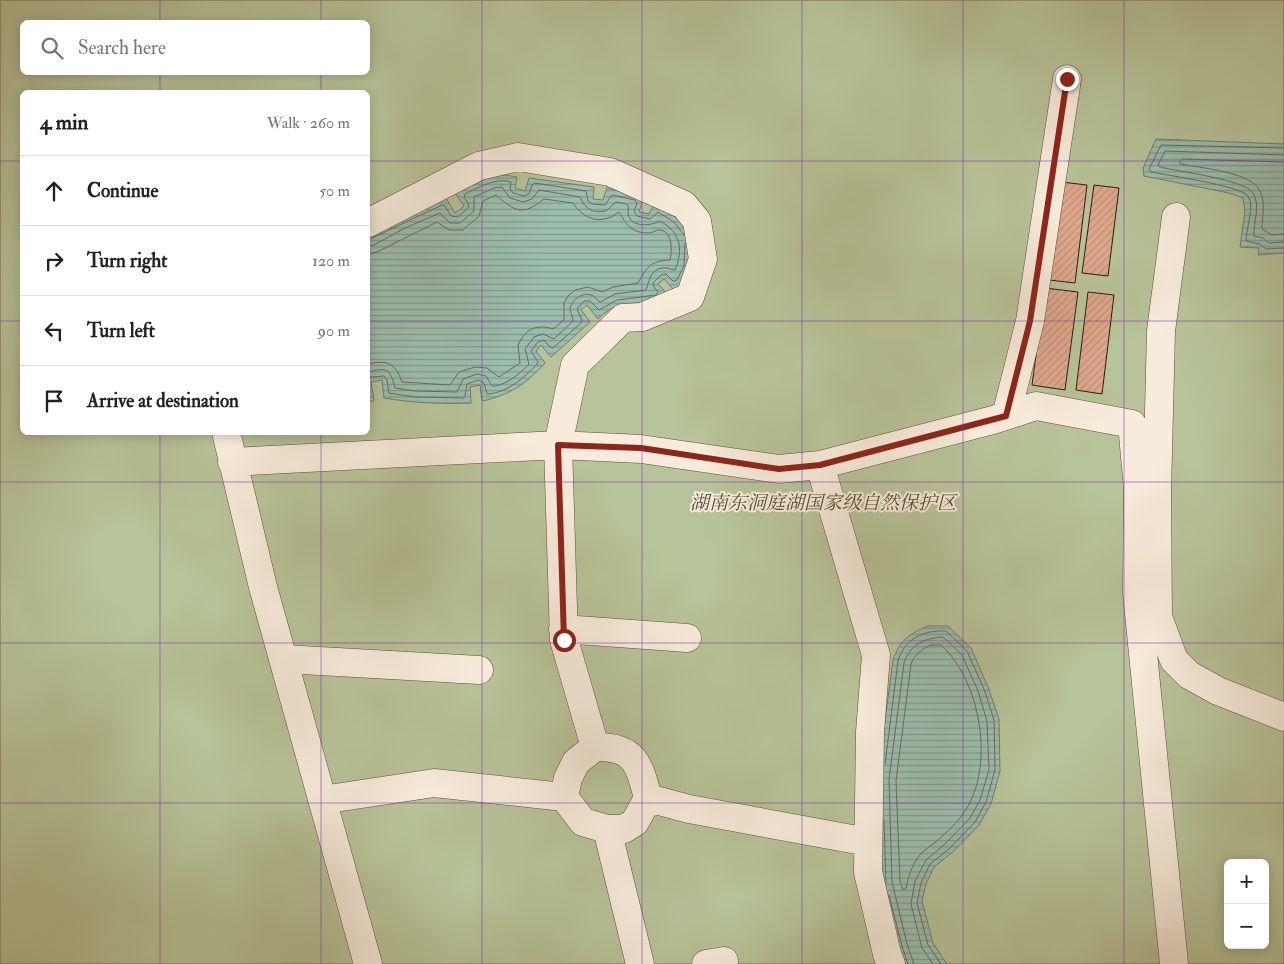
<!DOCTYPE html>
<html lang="en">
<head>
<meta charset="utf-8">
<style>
  :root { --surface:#fff; --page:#f2f2f2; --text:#202124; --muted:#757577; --line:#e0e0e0 }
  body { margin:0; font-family:"IM FELL Double Pica","Noto Serif SC",serif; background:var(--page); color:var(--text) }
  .controls { position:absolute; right:15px; bottom:15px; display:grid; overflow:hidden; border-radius:8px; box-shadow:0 2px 12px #0003 }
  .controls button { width:45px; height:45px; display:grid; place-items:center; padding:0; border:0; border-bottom:1px solid var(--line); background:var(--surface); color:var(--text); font:25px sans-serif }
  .stop { position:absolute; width:15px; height:15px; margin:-11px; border:4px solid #8f2418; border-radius:50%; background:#fff }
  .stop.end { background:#8f2418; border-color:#fff; box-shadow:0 1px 5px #0008 }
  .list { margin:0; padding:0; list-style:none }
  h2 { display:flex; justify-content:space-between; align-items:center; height:65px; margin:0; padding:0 20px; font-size:21px }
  h2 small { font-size:16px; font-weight:400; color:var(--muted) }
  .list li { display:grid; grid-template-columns:32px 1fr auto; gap:15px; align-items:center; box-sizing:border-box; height:70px; padding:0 20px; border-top:1px solid var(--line) }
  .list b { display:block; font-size:19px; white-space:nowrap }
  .list em { font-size:16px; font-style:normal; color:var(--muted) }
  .icon { flex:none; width:28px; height:28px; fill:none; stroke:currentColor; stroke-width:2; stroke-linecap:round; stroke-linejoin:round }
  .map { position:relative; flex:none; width:1284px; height:964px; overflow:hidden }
  .search { position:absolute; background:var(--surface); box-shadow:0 2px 12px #0003; left:20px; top:20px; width:350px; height:55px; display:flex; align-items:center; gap:12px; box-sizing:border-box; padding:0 18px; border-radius:8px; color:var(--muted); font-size:19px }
  .panel { position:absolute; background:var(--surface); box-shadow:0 2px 12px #0003; left:20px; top:90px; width:350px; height:345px; border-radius:8px }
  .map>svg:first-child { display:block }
</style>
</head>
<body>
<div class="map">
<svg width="1284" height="964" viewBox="0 0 1284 964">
  <defs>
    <pattern id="water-rules" width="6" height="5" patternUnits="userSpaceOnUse" patternTransform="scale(1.25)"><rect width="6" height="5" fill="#9cbeaf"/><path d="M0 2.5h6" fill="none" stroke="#809a8d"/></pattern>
    <pattern id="building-hatch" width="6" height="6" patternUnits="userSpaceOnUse" patternTransform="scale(1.25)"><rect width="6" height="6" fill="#dea78b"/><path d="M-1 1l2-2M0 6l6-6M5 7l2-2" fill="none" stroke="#bf8f77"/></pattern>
  </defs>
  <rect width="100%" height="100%" fill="#f2e1c8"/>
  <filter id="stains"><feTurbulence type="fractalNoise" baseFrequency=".004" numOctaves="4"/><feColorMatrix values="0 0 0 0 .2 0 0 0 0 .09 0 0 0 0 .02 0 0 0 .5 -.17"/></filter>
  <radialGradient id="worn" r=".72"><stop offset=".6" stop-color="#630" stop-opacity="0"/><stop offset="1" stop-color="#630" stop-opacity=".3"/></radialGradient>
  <!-- green -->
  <path fill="#b7c398" stroke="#746e52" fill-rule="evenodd" d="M0,0H1284V964H0ZM22,22H368V72H22ZM22,92H368V432H22ZM1228,863H1265V945H1228Z"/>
  <!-- water -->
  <path fill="url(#water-rules)" stroke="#717c6d" d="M1156,139L1284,144V253L1258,255L1259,248L1240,247L1245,211L1243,198L1229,193L1144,176L1143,168Z
    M505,175L517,177L515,188L525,191L529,178L594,187L593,199L603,200L607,188L644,197L639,212L649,214L654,204L677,218L690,235L688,267L680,285L675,291L664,279L658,284L668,295C663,297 658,300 653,301C629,306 618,299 598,319L587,305L581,310L590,322L551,357L541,345L536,351L545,363C526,384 510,395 482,401L480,385L470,387L471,403C441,404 413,403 384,398L382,380L371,382L374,400L368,403V236L446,198L455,213L464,206L455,193L490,177Z
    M928,626H948L971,648L988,687L999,719L1000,771L991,804L979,825L953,852L934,867L926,884L922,901L933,943L947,964H904L881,884L877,780L893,660C900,640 909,634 928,626Z"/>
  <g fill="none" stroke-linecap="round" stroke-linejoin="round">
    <!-- shore -->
    <path stroke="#666c5d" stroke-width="1" d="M1284,148L1161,145L1149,169L1151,172C1166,175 1241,186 1248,196C1255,206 1246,229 1246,241L1260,244L1266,249L1284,248
      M1284,155L1165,151L1158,165L1160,167C1176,171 1246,180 1253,193C1261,206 1253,222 1254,236L1263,238L1269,243L1284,242
      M1284,162L1182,159L1179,162L1181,164C1200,168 1252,172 1260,191C1266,203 1262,217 1262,229L1272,235L1284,234
      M368,240L442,205L445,206L451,216L458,217L469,207L468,203L464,197L465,194C478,188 496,177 511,182L510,189L513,193L524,196L529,194L532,185L535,183L586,191L588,201L592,204L605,205L612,195L635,200L637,203L634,211L637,216L650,219L658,212L674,222L684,235
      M368,246L374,245L405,228L440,213L450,223H460L474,211V197L494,188L502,187L510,198L523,202L532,199L539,190L580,197C586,209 590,213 606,211L616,202C618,203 626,203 628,205C629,207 628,211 628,214C631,228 651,226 660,221C680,232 684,249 675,270C671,270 667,267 663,268C650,269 649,282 646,290L615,294L600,302C597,300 595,296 591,295C582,292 570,301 570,310C571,314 573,317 573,321L554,339L543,334L534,337L525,349L529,364C521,373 504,387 492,386L486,376L477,374L463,379L457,392L415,391L395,388C390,369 388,367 368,372
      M368,254L377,252L437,222L449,230H463L479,216L483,201L496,195C515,212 523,216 544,199L573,203C581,215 593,223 608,218C612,217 616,214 619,212C627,225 631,233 649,233C653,233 657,229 660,230C673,231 672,252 670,260C650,261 647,267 638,283L613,287L602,292L588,287L575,290L568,296L564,303V320L553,329C537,324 526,328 518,345L520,363L499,377L487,368L475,367L459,372L450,385L402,382C395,362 387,360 368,364
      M368,379L371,377L384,376L387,380L389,393L415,397L464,398L465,396L467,384L478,380L484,383L487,394C507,393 524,378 537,364L538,362L531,351L538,342L544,340L550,347L553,348L582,322V320L577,309L584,301H590L599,310L617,300L656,295L658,292L654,287L653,283L661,275L666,274L673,281H676L684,266L685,243
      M931,645H941C981,681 995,766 965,811C959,821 948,831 939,839C933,845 924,849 919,856C912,865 908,878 906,888L903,890L900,881L896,781L911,664C915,654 922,649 931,645Z
      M885,764L898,661C905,638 924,630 946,631L967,651L984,689L994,720L995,770L986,802L975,822L949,849L930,864L921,883L917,903L928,945L941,964
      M884,820L886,883
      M889,895L902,946L908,964
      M914,964L907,944L892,882L889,780L904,663C910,644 925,638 943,637L962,655L978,691L987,721L989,770L980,800L970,818L945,844L926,860L915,881L911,904L922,948L933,964"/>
  </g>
  <!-- building -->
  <path fill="url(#building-hatch)" stroke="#30190b" d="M1061,182L1087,185L1075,283L1049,280Z
    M1094,185L1119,188L1108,276L1082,273Z
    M1045,288L1078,292L1065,390L1032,385Z
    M1088,292L1114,295L1102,394L1076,390Z"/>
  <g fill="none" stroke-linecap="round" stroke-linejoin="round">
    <defs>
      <path id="minor" d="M1176,217L1161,331L1157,492L1158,617L1174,660L1189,675L1218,691L1284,717
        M1006,416L1030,321L1067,79
        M226,432L263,587L368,964
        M232,462L558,445L575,365L623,318L642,317L690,297L703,259L697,221L684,205L610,172L518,157L479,166L368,223
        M820,465L876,655L870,732L868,872L887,954L891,964
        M563,629L687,638
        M284,659L479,670
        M595,747L576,762L568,778L564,797L583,822L607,829
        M322,800L434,783L564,797
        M868,842L689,809L648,798C639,764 635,746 595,747L564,640L558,445L641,449L779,469L820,465L993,420L1036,406L1132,424L1138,489L1137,593L1174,964
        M640,964L607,829H624L635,822L648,798
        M706,964L724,961"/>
    </defs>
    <!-- minor casing -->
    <use href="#minor" stroke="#604b3a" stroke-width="29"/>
    <!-- minor -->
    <use href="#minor" stroke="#f7ecdb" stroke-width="28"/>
  </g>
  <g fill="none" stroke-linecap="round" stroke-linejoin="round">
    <!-- route -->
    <path stroke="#8f2418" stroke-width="6" d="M564,640L558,445L641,448L779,469L820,465L1006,416L1030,321L1067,79"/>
  </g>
  <!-- grid -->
  <path fill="none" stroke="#7b2cbf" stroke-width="1" stroke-opacity="0.55" d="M160,0V22M321,0V22M482,0V964M642,0V964M802,0V964M963,0V964M1124,0V964M160,72V92M321,72V92M0,161H22M368,161H1284M0,321H22M368,321H1284M160,432V964M321,432V964M0,482H1284M0,643H1284M0,803H1284"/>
  <g text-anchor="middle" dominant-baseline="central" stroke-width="4" stroke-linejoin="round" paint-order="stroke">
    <!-- park labels -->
    <g font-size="19" font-style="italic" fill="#584c35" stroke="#f7ecdb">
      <text x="823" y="503">湖南东洞庭湖国家级自然保护区</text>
    </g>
  </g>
  <rect width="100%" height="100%" filter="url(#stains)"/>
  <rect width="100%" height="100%" fill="url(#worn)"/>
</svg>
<div class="controls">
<button>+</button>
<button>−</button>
</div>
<div class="stop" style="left:564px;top:640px"></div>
<div class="stop end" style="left:1067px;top:79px"></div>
<div class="search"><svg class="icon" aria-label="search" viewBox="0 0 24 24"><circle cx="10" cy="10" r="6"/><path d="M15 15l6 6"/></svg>Search here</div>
<section class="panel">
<h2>4 min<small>Walk · 260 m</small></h2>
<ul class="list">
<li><svg class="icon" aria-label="ahead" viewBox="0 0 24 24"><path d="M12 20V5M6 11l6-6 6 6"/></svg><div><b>Continue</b></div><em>50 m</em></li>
<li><svg class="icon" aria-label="right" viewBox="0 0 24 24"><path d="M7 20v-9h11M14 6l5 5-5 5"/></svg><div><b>Turn right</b></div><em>120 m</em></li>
<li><svg class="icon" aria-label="left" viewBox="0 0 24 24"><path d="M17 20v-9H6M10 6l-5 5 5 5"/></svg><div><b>Turn left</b></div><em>90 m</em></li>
<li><svg class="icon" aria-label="arrive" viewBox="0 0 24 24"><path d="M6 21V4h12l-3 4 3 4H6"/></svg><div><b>Arrive at destination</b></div></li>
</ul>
</section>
</div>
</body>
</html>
